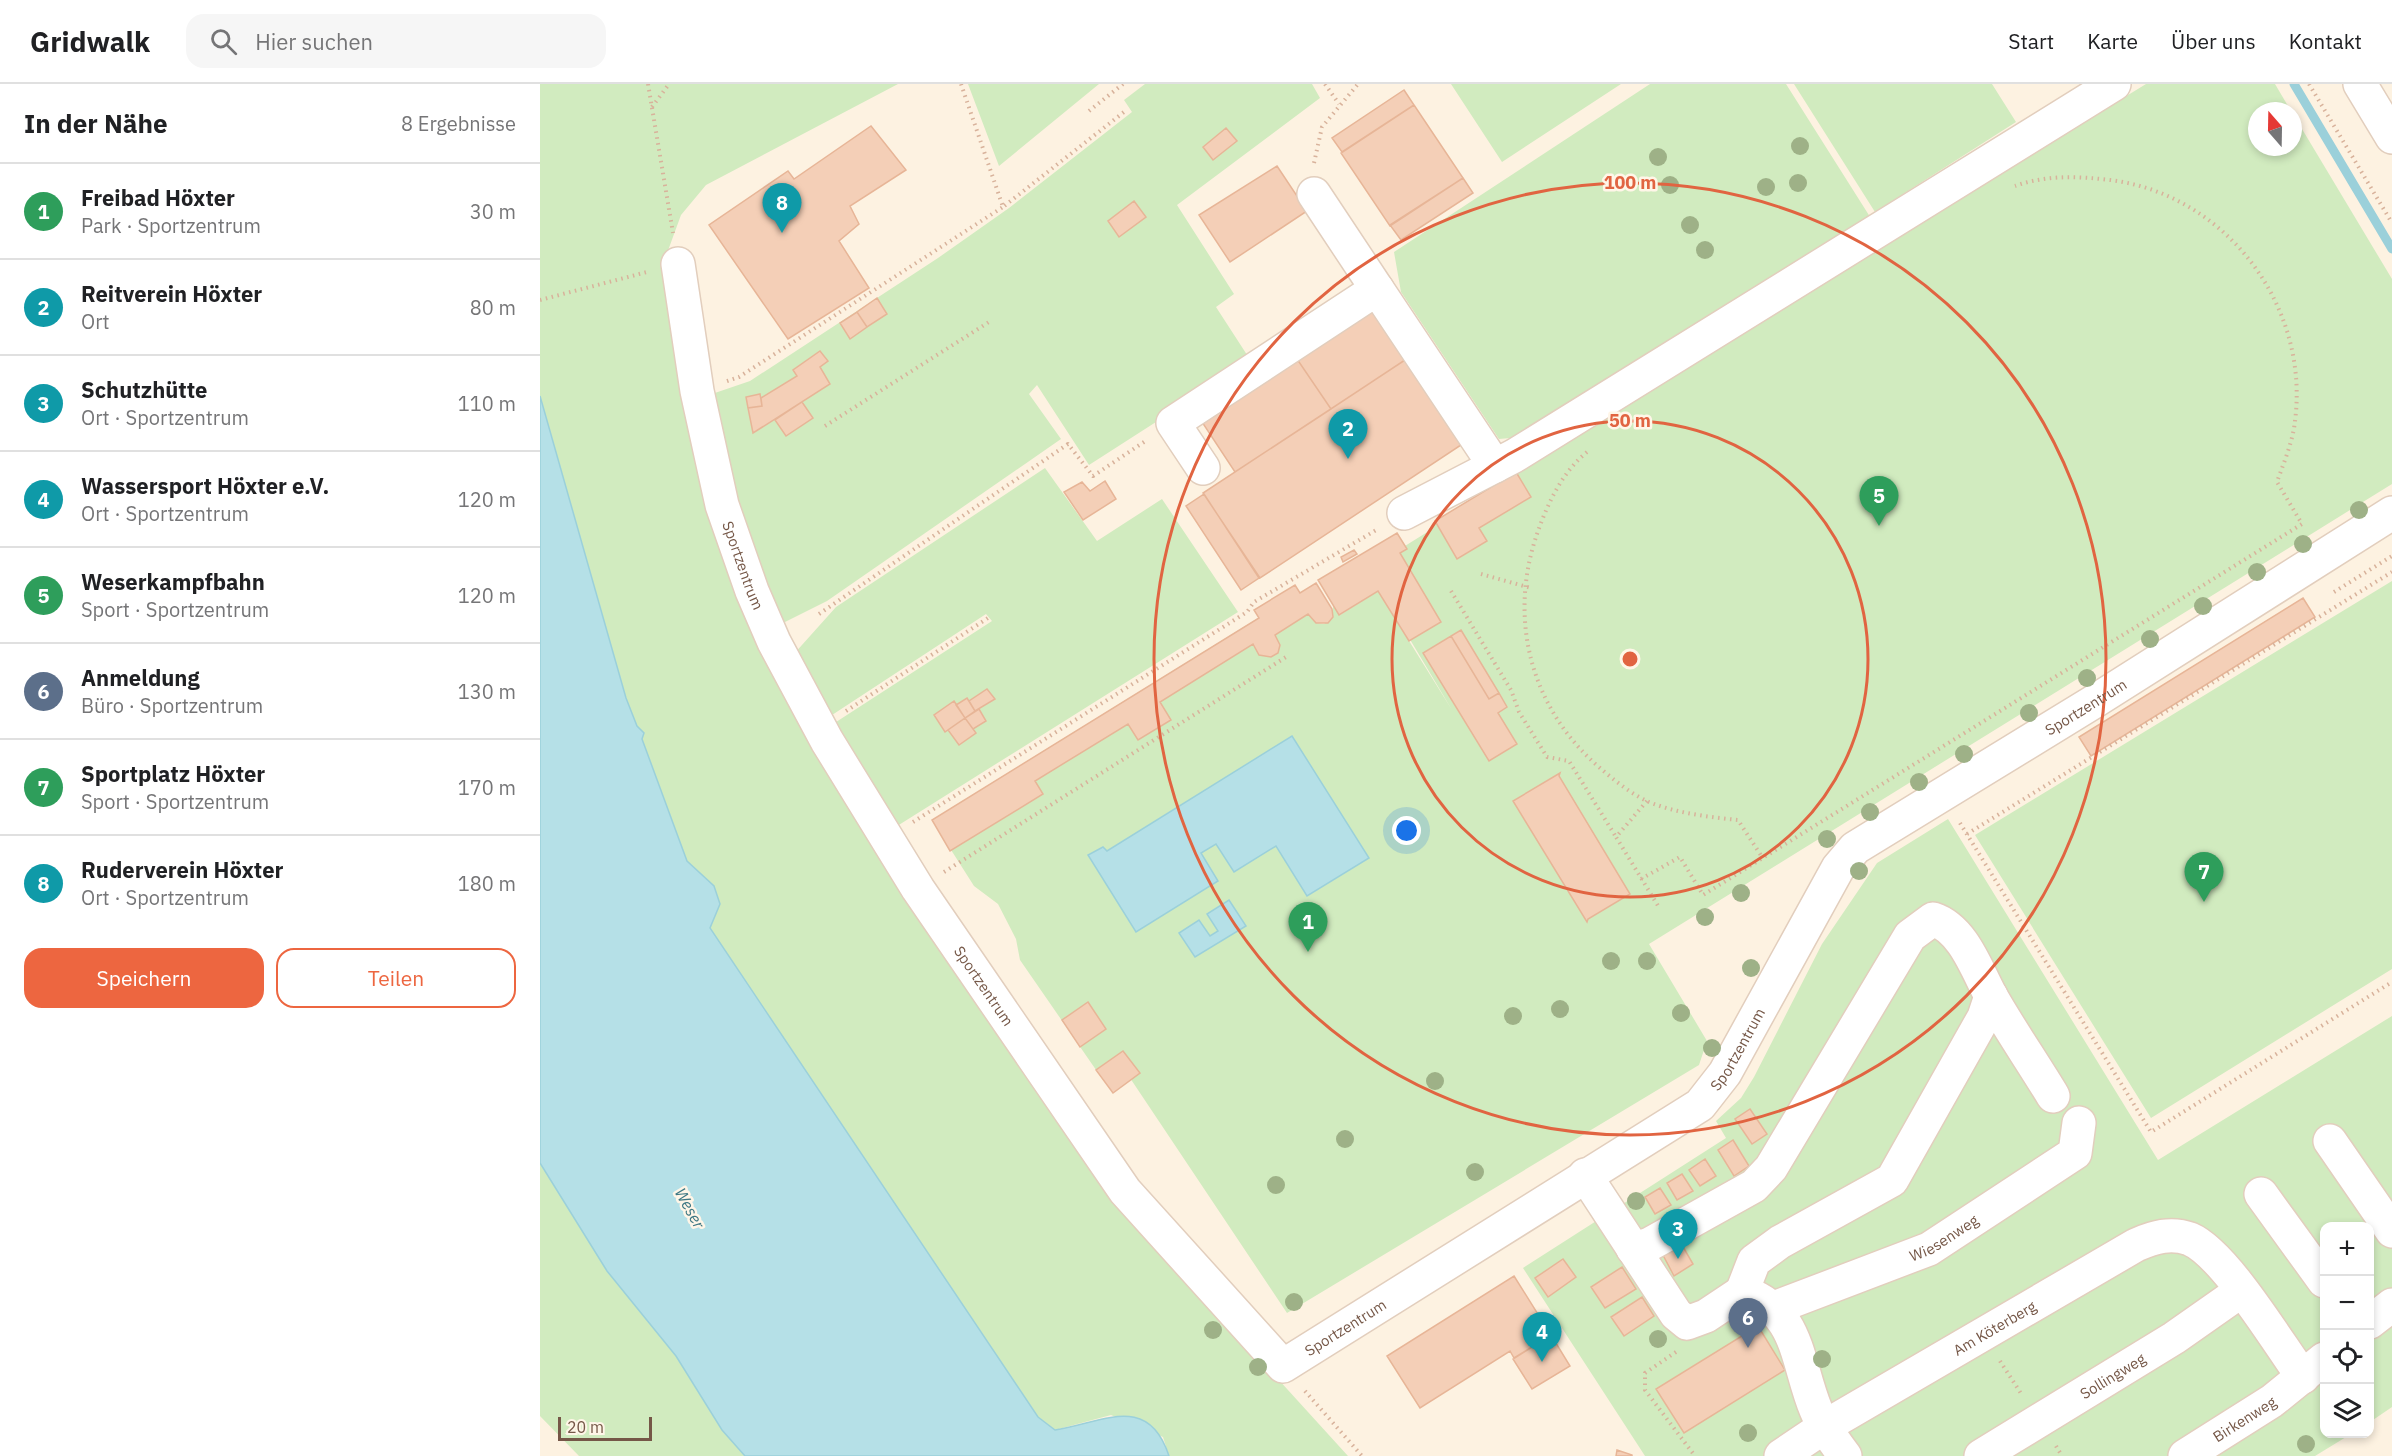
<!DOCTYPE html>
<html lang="de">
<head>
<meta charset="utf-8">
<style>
  :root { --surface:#fff; --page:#f6f6f6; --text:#202124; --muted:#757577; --line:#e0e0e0; --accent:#ed6640 }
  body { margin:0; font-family:"IBM Plex Sans",sans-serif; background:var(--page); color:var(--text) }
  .controls { position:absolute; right:18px; bottom:18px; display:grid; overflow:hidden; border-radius:12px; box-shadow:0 3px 9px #0003 }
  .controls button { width:54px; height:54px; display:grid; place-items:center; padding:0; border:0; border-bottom:2px solid var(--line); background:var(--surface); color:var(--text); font:30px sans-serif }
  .compass { position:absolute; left:1708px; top:18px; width:54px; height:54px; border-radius:50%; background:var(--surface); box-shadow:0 3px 9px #0003; rotate:340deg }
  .scale { position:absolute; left:18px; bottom:15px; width:94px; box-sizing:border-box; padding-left:6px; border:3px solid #755747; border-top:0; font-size:16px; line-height:21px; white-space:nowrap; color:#755747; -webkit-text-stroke:4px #fff6e8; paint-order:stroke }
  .you { position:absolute; left:867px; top:747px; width:21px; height:21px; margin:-15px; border:4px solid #fff; border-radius:50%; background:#1a73e8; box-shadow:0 0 0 9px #1a73e833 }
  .badge { display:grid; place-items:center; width:39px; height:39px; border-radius:50%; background:var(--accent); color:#fff; font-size:20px; font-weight:700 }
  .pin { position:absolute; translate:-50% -50px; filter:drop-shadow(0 2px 3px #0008) }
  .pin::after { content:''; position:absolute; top:32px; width:21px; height:18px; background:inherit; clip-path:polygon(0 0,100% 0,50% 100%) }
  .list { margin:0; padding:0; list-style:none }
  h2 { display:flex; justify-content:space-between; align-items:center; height:78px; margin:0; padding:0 24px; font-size:26px }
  h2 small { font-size:20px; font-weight:400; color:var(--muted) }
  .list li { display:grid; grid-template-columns:39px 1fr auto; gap:18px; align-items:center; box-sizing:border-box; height:96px; padding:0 24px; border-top:2px solid var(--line) }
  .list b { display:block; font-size:22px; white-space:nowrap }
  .list p { margin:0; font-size:20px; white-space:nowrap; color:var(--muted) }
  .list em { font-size:20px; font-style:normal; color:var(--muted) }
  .actions { display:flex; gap:12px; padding:18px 24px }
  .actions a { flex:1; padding:14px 0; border:2px solid var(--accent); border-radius:18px; text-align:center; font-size:21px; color:var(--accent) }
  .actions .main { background:var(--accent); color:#fff }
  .icon { flex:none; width:33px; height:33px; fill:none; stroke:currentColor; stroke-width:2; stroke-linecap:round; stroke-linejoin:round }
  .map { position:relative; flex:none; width:1852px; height:1372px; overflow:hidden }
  header { display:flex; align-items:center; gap:36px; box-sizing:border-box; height:84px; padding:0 30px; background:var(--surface); border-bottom:2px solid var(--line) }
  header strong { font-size:28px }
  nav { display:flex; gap:33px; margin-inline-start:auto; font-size:21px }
  .search { width:420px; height:54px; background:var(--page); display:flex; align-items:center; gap:15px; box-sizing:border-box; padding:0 21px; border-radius:18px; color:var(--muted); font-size:22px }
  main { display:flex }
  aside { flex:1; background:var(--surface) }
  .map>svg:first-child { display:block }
</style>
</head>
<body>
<header>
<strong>Gridwalk</strong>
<div class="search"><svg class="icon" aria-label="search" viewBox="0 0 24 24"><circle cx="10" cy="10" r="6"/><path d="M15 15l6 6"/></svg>Hier suchen</div>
<nav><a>Start</a><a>Karte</a><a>Über uns</a><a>Kontakt</a></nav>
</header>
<main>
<aside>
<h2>In der Nähe<small>8 Ergebnisse</small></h2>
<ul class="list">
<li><span class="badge" style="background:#2e9e5b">1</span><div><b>Freibad Höxter</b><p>Park · Sportzentrum</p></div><em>30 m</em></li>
<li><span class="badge" style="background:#0f9aa8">2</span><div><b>Reitverein Höxter</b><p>Ort</p></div><em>80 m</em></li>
<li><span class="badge" style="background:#0f9aa8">3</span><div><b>Schutzhütte</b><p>Ort · Sportzentrum</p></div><em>110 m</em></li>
<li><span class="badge" style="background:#0f9aa8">4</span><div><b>Wassersport Höxter e.V.</b><p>Ort · Sportzentrum</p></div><em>120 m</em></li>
<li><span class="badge" style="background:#2e9e5b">5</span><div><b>Weserkampfbahn</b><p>Sport · Sportzentrum</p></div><em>120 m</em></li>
<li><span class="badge" style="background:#5c6f8a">6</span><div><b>Anmeldung</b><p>Büro · Sportzentrum</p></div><em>130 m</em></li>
<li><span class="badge" style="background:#2e9e5b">7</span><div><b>Sportplatz Höxter</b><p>Sport · Sportzentrum</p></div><em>170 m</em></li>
<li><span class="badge" style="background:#0f9aa8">8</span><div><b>Ruderverein Höxter</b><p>Ort · Sportzentrum</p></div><em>180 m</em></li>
</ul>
<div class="actions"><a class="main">Speichern</a><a>Teilen</a></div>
</aside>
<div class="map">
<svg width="1852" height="1372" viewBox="0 0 1852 1372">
  <rect width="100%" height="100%" fill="#fdf2e1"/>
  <!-- green -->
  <path fill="#d1ebbf" d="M0,0H358L166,101L141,131L126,172L203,508L576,1117L808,1372H629L623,1353L571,1331L515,1346L498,1333L170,844L180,820L174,802L147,777L102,655L104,649L97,642L86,614L0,312Z
    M428,0H559L459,82Z
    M605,0H772L780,14L637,121L694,210L676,223L711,277L549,381L497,301L489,310L521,355L287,517L237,542L201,442L169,311L210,297L398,174L469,124L592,28L584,16Z
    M911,0H1081L962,78Z
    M1110,0H1246L1332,136L982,353L959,355L861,208L854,168Z
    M1254,0H1452L1476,38L1335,128Z
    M1606,0H1735L1751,27H1717V63H1753V30L1852,195V400L1109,860L1167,957L1159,981L747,1229L582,982L563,996L480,876L476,855L458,820L434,802L392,736L723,531L768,530L776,539L784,540L793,533V521L800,531L838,507L912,626L828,485L889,447L897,436Z
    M505,384L557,457L622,415L698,528L354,744L293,640L452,537L446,530L289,633L253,571L296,523Z
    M1852,497V885L1611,1034L1435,751Z
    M1408,735L1618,1076L1852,932V1323L1830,1338V1142H1784V1350H1811L1775,1372H1105L983,1184L1186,1054L1176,1037L1201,1014L1214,993L1282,860L1337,779Z
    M0,1079L67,1187L136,1272L182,1346L205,1372H39L0,1332Z"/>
  <!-- water -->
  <path fill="#b5e0e7" stroke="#9bd0da" stroke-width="1.5" d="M0,312L86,614L97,642L104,649L102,655L147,777L174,802L180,820L170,844L498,1333L515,1346C562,1339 608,1308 629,1372H205L182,1346L136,1272L67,1187L0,1079Z
    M752,652L829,774L767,812L736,762L694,788L676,760L661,769L678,797L596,848L548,771L563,763L567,767Z
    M689,816L706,842L655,873L639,849L659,836L670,852L678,847L667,830Z"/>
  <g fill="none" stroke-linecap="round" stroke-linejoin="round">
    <!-- stream -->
    <path stroke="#9bd0da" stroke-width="9" d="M1754,0L1852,165"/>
  </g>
  <!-- building -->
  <path fill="#f4cfb7" stroke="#e7b597" stroke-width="1.5" d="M864,6L874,21L802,68L792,54Z
    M874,21L923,94L850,142L801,69Z
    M331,42L366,86L310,122L319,140L299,157L329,204L248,255L169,141L248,87L254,95Z
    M686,44L697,57L673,76L663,63Z
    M737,82L767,127L690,178L659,131Z
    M923,94L933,109L861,156L850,141Z
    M594,117L606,133L579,153L568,137Z
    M337,214L347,230L327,243L317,228Z
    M832,225L865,276L791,325L757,275Z
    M317,228L327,243L310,255L300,239Z
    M280,267L288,277L280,283L290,300L213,349L208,324L222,322L221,314L257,292L253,286Z
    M757,275L791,325L695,388L662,338Z
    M865,276L921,361L720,494L663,409Z
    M220,310L222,322L208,324L206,313Z
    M262,318L273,334L246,352L235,336Z
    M976,388L991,413L939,444L947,457L917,475L895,437Z
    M565,397L576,415L543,436L524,408L542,398L550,407Z
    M664,410L719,494L701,506L646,422Z
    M857,449L867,465L860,469L901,538L869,557L838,507L799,531L778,496Z
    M814,466L817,470L803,478L801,473Z
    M776,499L792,525L793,533L788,539H776L768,530L735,551L740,561L738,569L731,573L719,571L713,560L620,618L631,636L598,656L588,640L495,697L503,710L410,767L392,736L719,534L714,526L755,501L760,509Z
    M1763,514L1775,533L1551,672L1539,653Z
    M921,546L959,609L949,615L911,552Z
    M911,552L949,615L959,609L967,623L958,629L977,660L949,677L883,569Z
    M447,605L455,615L435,627L429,617Z
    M427,614L435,627L425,634L416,621Z
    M414,617L425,634L405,648L394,631Z
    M439,625L446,637L433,645L425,634Z
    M425,634L436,649L419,661L408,646Z
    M1020,689L1019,692L1090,810L1048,835L1047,838L973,717Z
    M548,918L566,945L540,963L522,936Z
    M583,967L600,989L573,1009L556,986Z
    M1210,1025L1227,1050L1212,1060L1195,1035Z
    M1193,1056L1209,1082L1194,1092L1178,1066Z
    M1165,1075L1176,1092L1160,1102L1149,1086Z
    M1142,1090L1153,1107L1137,1116L1127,1099Z
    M1120,1104L1131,1121L1115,1130L1105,1113Z
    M1142,1161L1153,1180L1134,1192L1123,1171Z
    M1023,1175L1036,1193L1008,1213L995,1194Z
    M1082,1183L1096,1205L1065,1224L1051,1203Z
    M974,1192L1011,1251L974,1274L970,1267L880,1324L847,1272Z
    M1102,1213L1114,1232L1084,1252L1071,1233Z
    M1218,1242L1245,1286L1144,1349L1116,1305Z
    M1011,1251L1030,1282L992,1305L973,1275Z
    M1077,1366L1092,1371V1372H1076Z"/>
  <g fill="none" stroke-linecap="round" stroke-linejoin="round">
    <defs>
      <g id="minor">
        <path d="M1820,0L1852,53"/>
        <path d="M774,110L837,205"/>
        <path id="s1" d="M138,180L157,307L182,421L212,507L234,558L287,657L378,805L585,1107L743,1282L1160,1021L1185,989L1298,784L1315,764L1555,617L1852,429"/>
        <path d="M663,384L633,339L837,205L955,382"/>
        <path d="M864,429L974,372L1574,0"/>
        <path d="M1790,1057L1852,1147"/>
        <path d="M1045,1091L1136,1230L1147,1239L1166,1232L1202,1208C1260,1226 1256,1278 1276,1326C1283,1343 1294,1357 1305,1372"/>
        <path d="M1721,1110L1784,1197"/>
        <path d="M1093,1165L1110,1160L1214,1102L1231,1084L1370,852L1393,835C1424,845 1437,887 1452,914C1471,947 1493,979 1513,1012"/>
        <path d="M1202,1208L1214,1177L1240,1158L1352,1096L1444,933L1451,912"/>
        <path id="s2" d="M1234,1224L1389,1165L1535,1069L1539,1039"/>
        <path d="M1830,1238L1852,1221"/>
        <path id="s3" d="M1241,1372L1284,1343L1596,1161C1614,1153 1631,1148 1650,1155C1685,1170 1738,1259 1763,1293"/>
        <path id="s4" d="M1441,1372L1634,1254L1701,1207"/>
        <path id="s5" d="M1645,1372L1732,1317L1784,1275"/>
      </g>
    </defs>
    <!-- minor casing -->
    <use href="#minor" stroke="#e2cebd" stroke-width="36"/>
    <!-- path -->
    <path stroke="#d8b29b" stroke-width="4" stroke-dasharray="1.5 4.5" stroke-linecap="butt" d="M108,0L133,149
      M421,0L463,123L584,28
      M785,0L799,20
      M1769,0L1852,139
      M112,23L129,0
      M549,27L583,0
      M774,79L782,43L818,0
      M0,216L107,188
      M187,297L199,293L463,123
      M285,342L449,238
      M1047,368C1021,389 1006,423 996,453C968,538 992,626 1060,684C1074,696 1091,710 1109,718C1136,729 1168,733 1198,736L1222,773
      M941,490L991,504
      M911,507L971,606L979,628L1007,673L1029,677L1076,753
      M1794,508L1852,472
      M279,530L528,360L553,392L607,356
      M306,627L451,532
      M1107,717L1076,753L1120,825
      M373,738L707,528L714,518L838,445
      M1420,739L1611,1048L1852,898
      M1427,750L1852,488
      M404,788L746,573
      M1101,795L1140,773L1163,811L1762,440L1737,398C1744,378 1753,357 1755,337C1770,221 1685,110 1570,96C1537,92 1506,91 1475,102
      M1136,1268L1105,1289V1306L1155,1372
      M1460,1277L1482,1311
      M765,1307L822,1372
      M1516,1362L1522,1372"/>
    <!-- minor -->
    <use href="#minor" stroke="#fff" stroke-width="33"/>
  </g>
  <!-- trees -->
  <g fill="#9eb187">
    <circle cx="1260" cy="62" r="9"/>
    <circle cx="1118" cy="73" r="9"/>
    <circle cx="1258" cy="99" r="9"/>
    <circle cx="1130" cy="101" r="9"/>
    <circle cx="1226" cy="103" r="9"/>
    <circle cx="1150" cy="141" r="9"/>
    <circle cx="1165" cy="166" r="9"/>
    <circle cx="1819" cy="426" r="9"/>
    <circle cx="1763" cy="460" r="9"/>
    <circle cx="1717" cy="488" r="9"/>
    <circle cx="1663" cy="522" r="9"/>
    <circle cx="1610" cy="555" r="9"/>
    <circle cx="1547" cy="594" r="9"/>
    <circle cx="1489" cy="629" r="9"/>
    <circle cx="1424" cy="670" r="9"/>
    <circle cx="1379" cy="698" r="9"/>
    <circle cx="1330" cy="728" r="9"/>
    <circle cx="1287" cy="755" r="9"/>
    <circle cx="1319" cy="787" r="9"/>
    <circle cx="1201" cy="809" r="9"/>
    <circle cx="1165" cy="833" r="9"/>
    <circle cx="1071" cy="877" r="9"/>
    <circle cx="1107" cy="877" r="9"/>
    <circle cx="1211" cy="884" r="9"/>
    <circle cx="1020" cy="925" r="9"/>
    <circle cx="1141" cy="929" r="9"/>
    <circle cx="973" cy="932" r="9"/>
    <circle cx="1172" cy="964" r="9"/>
    <circle cx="895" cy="997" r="9"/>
    <circle cx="805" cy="1055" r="9"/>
    <circle cx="935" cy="1088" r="9"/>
    <circle cx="736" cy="1101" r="9"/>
    <circle cx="1096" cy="1117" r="9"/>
    <circle cx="754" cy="1218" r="9"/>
    <circle cx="673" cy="1246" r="9"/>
    <circle cx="1118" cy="1255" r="9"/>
    <circle cx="1282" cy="1275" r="9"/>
    <circle cx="718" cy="1283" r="9"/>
    <circle cx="1208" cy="1349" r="9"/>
    <circle cx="1766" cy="1360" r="9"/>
  </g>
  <!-- distance rings -->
  <g fill="none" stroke="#e16441" stroke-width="3">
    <circle cx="1090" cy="575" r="238"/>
    <circle cx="1090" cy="575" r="476"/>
  </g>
  <g text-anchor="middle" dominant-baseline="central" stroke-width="5" stroke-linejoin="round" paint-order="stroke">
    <!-- street labels -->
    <g font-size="15" fill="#755747" stroke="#fff6e8">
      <text stroke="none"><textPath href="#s1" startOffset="309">Sportzentrum</textPath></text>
      <text stroke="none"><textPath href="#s1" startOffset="2343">Sportzentrum</textPath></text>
      <text stroke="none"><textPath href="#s1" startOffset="795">Sportzentrum</textPath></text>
      <text stroke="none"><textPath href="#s1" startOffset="1839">Sportzentrum</textPath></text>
      <text stroke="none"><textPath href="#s2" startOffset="184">Wiesenweg</textPath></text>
      <text stroke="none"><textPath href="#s1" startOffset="1353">Sportzentrum</textPath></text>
      <text stroke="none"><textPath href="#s3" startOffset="249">Am Köterberg</textPath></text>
      <text stroke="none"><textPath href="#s4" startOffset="154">Sollingweg</textPath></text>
      <text stroke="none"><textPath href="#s5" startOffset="70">Birkenweg</textPath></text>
    </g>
    <!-- water labels -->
    <g font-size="16" font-style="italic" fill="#3d7783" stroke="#fff6e8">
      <text transform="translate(150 1124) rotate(61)">Weser</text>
    </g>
  </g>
  <circle cx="1090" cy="575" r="9" fill="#e16441" stroke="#fff6e8" stroke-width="3"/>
  <g font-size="18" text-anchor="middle" font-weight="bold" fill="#e16441" stroke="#fff6e8" stroke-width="5" stroke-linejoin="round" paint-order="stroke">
    <text x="1090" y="105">100 m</text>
    <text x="1090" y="343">50 m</text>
  </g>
</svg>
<div class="controls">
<button>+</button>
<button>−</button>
<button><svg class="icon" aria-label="locate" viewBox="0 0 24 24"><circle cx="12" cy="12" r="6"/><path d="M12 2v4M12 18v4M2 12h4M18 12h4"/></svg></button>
<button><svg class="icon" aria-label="layers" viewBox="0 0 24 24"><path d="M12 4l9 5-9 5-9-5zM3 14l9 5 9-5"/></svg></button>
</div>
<svg class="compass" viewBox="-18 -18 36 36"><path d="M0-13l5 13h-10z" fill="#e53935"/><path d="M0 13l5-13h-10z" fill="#757577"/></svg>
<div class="scale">20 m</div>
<div class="you"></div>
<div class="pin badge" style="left:768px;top:868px;background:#2e9e5b">1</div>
<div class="pin badge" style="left:808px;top:375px;background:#0f9aa8">2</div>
<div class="pin badge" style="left:1138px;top:1175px;background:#0f9aa8">3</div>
<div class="pin badge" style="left:1002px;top:1278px;background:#0f9aa8">4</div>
<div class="pin badge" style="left:1339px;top:442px;background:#2e9e5b">5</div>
<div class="pin badge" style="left:1208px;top:1264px;background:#5c6f8a">6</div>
<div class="pin badge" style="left:1664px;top:818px;background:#2e9e5b">7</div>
<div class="pin badge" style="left:242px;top:149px;background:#0f9aa8">8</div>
</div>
</main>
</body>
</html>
